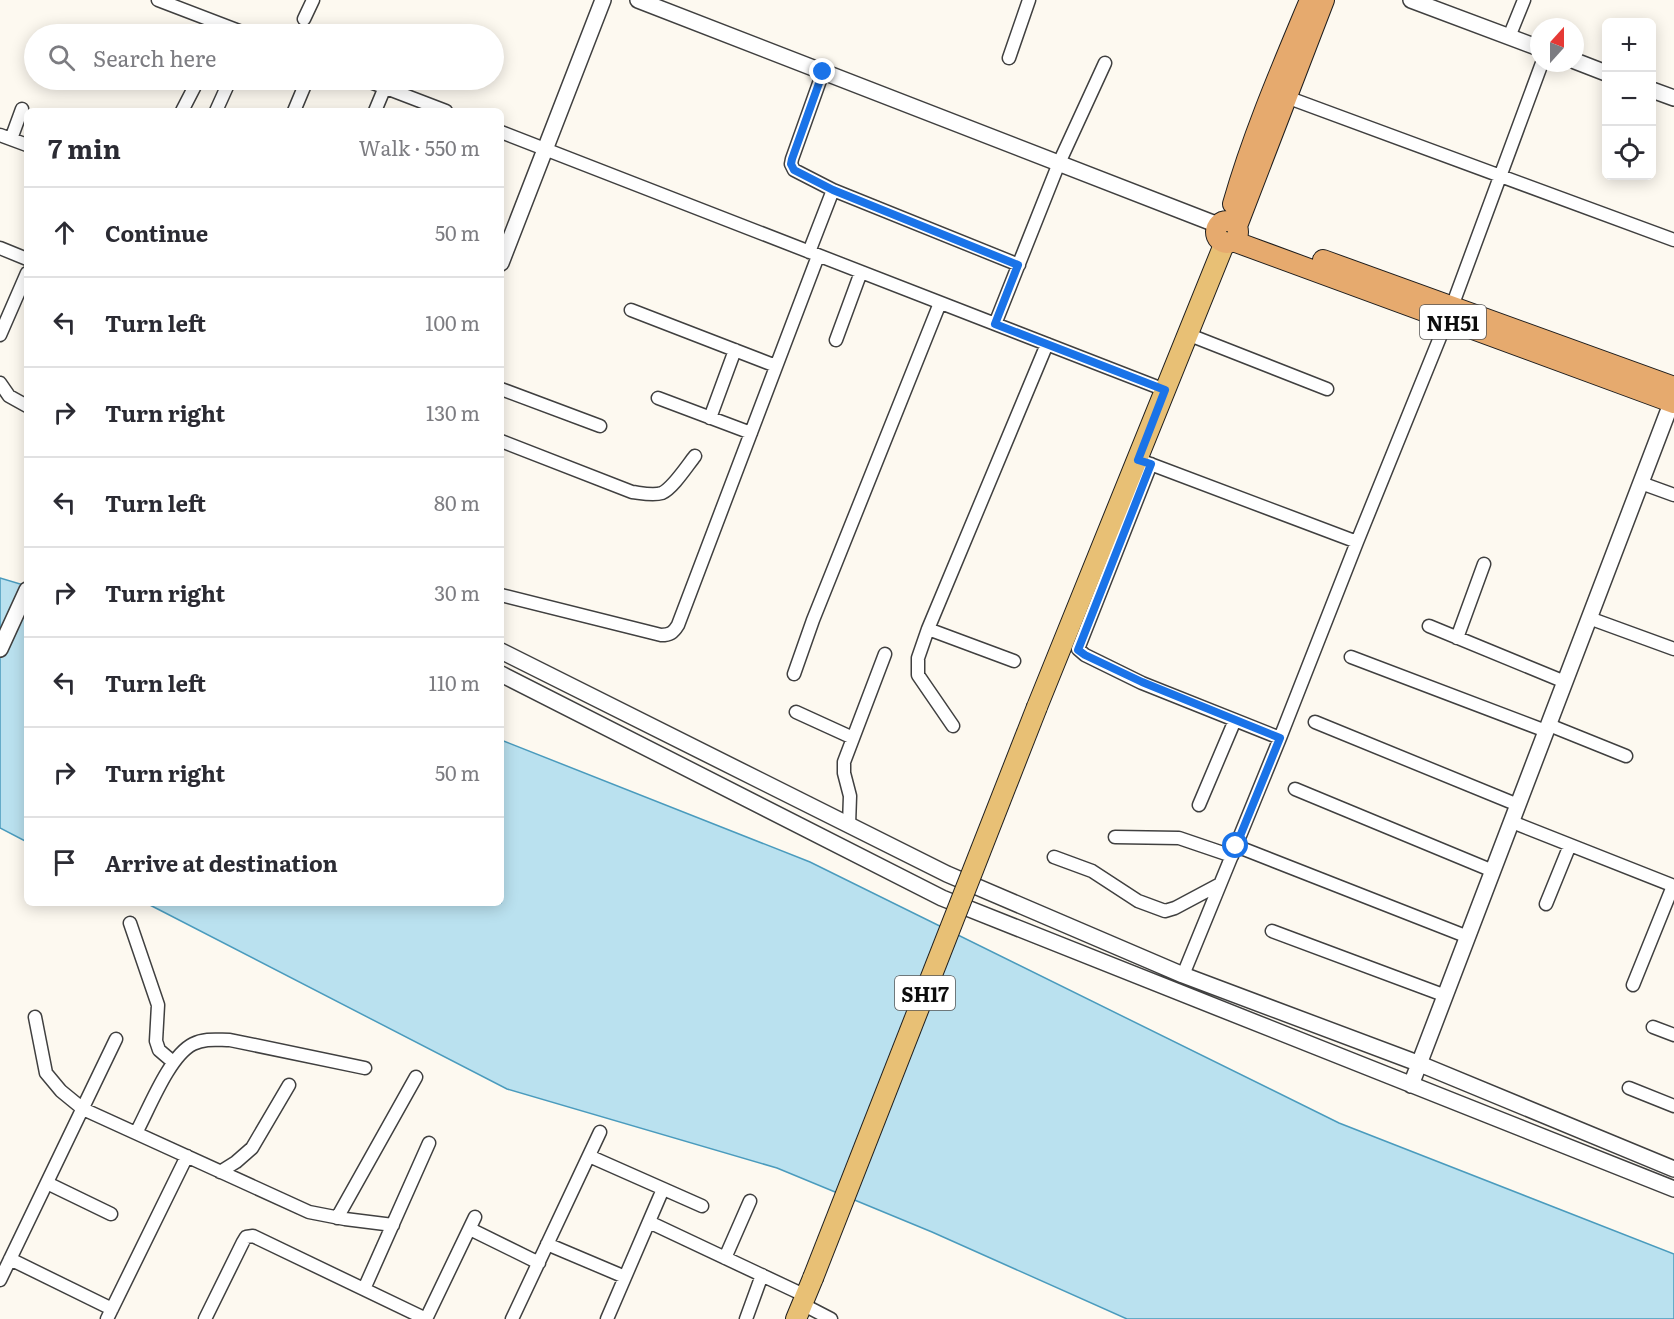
<!DOCTYPE html>
<html lang="en">
<head>
<meta charset="utf-8">
<style>
  :root { --surface:#fff; --page:#f2f2f3; --text:#2b2b33; --muted:#7c7c81; --line:#e1e1e2 }
  body { margin:0; font-family:Literata,serif; background:var(--page); color:var(--text) }
  .controls { position:absolute; right:18px; top:18px; display:grid; overflow:hidden; border-radius:9px; box-shadow:0 3px 15px #0003 }
  .controls button { width:54px; height:54px; display:grid; place-items:center; padding:0; border:0; border-bottom:2px solid var(--line); background:var(--surface); color:var(--text); font:30px sans-serif }
  .compass { position:absolute; left:1530px; top:18px; width:54px; height:54px; border-radius:50%; background:var(--surface); box-shadow:0 3px 15px #0003; rotate:21deg }
  .stop { position:absolute; width:18px; height:18px; margin:-14px; border:4px solid #1a73e8; border-radius:50%; background:#fff }
  .stop.end { background:#1a73e8; border-color:#fff; box-shadow:0 2px 6px #0008 }
  .list { margin:0; padding:0; list-style:none }
  h2 { display:flex; justify-content:space-between; align-items:center; height:78px; margin:0; padding:0 24px; font-size:26px }
  h2 small { font-size:20px; font-weight:400; color:var(--muted) }
  .list li { display:grid; grid-template-columns:39px 1fr auto; gap:18px; align-items:center; box-sizing:border-box; height:90px; padding:0 24px; border-top:2px solid var(--line) }
  .list b { display:block; font-size:22px; white-space:nowrap }
  .list em { font-size:20px; font-style:normal; color:var(--muted) }
  .icon { flex:none; width:33px; height:33px; fill:none; stroke:currentColor; stroke-width:2; stroke-linecap:round; stroke-linejoin:round }
  .map { position:relative; flex:none; width:1674px; height:1319px; overflow:hidden }
  .search { position:absolute; background:var(--surface); box-shadow:0 3px 15px #0003; left:24px; top:24px; width:480px; height:66px; display:flex; align-items:center; gap:15px; box-sizing:border-box; padding:0 21px; border-radius:33px; color:var(--muted); font-size:22px }
  .panel { position:absolute; background:var(--surface); box-shadow:0 3px 15px #0003; left:24px; top:108px; width:480px; height:798px; border-radius:9px }
  .map>svg:first-child { display:block }
</style>
</head>
<body>
<div class="map">
<svg width="1674" height="1319" viewBox="0 0 1674 1319">
  <rect width="100%" height="100%" fill="#fdf9f0"/>
  <!-- water -->
  <path fill="#bae1ef" stroke="#4a9bbd" stroke-width="1.5" d="M0,578L27,586V842L0,828Z
    M501,740L810,862L1339,1123L1674,1254V1319H1127L932,1232L777,1168L507,1089L146,903H501Z"/>
  <g fill="none" stroke-linecap="round" stroke-linejoin="round">
    <defs>
      <path id="minor" d="M158,0L247,34
        M304,19L313,0
        M1509,37L1524,0
        M1009,58L1029,0
        M823,72L792,159L791,164L794,170L833,190L1019,265
        M365,80L446,111
        M1281,95L1674,240
        M182,111L198,80
        M216,111L230,80
        M294,111L307,80
        M375,111L385,87
        M501,132L1165,390
        M0,135L27,145
        M11,139L22,109
        M0,248L27,259
        M809,252L833,190
        M631,310L776,366
        M995,324L1059,163L1105,63
        M1187,334L1327,389
        M0,335L27,273
        M836,340L861,272
        M0,383L9,396L27,406
        M501,389L600,426
        M658,398L751,433
        M710,418L735,350
        M501,441L632,492C641,493 653,496 662,493C673,488 687,466 695,456
        M1145,462L1357,542
        M1151,464L1078,649L1085,655L1142,683L1280,738
        M1641,483L1674,495
        M501,595L661,635C670,635 673,633 678,625L818,256
        M1589,618L1674,649
        M1429,626L1565,682
        M928,629L1014,661
        M1457,638L1484,564
        M1351,657L1546,731
        M794,674L813,620L940,303
        M796,712L853,738
        M1315,722L1518,805
        M1549,725L1626,756
        M953,726L918,675V658L928,629L1047,344
        M1295,789L1493,871
        M1199,805L1235,720
        M1512,822L1674,886
        M849,825L850,796L844,773V762L885,654
        M1115,837L1179,838L1232,856
        M1236,846L1468,937
        M1054,857L1092,871L1138,901L1165,911L1175,908L1220,884
        M1546,904L1570,845
        M130,923L158,1005L156,1041L159,1050L173,1062
        M1272,931L1446,996
        M1183,975L1280,738L1357,542L1447,320L1542,63
        M1633,985L1673,886
        M35,1017L46,1073L61,1091L83,1109L309,1212L345,1219L393,1225
        M1653,1027L1674,1035
        M1629,1088L1674,1106
        M136,1133C149,1109 169,1056 193,1044C205,1038 217,1040 230,1040L365,1068
        M589,1156L702,1206
        M220,1172L236,1162L252,1148L289,1085
        M47,1183L111,1214
        M337,1218L416,1077
        M649,1222L806,1296
        M470,1229L539,1263
        M547,1244L625,1277
        M725,1258L750,1201
        M10,1259L112,1309
        M0,1280L116,1039
        M364,1289L429,1143
        M802,1304L831,1319
        M107,1319L187,1156
        M205,1319L243,1242L246,1237L253,1236L426,1319L475,1217
        M512,1319L600,1132
        M607,1319L663,1189
        M746,1319L762,1275"/>
      <path id="tertiary" d="M638,0L1218,225
        M1411,0L1539,48
        M1575,61L1606,73
        M1652,90L1674,98
        M501,263L603,0
        M0,649L27,590
        M501,651L947,874L1183,975L1420,1064L1674,1169
        M501,674L942,898L1674,1189
        M1411,1085L1674,396"/>
      <path id="primary" d="M1037,707L1225,242
        M796,1319L813,1278"/>
      <path id="trunk" d="M1233,204C1253,134 1282,67 1310,0
        M1216 232a11 11 0 1 1 22 0a11 11 0 1 1-22 0Z
        M1237,226L1324,0
        M1233,241L1674,403
        M1323,260L1674,387"/>
    </defs>
    <!-- minor casing -->
    <use href="#minor" stroke="#404040" stroke-width="15"/>
    <!-- tertiary casing -->
    <use href="#tertiary" stroke="#404040" stroke-width="18"/>
    <!-- primary casing -->
    <use href="#primary" stroke="#1e1e1e" stroke-width="22"/>
    <!-- trunk casing -->
    <use href="#trunk" stroke="#1e1e1e" stroke-width="22"/>
    <!-- minor -->
    <use href="#minor" stroke="#fff" stroke-width="12"/>
    <!-- tertiary -->
    <use href="#tertiary" stroke="#fff" stroke-width="15"/>
    <!-- primary -->
    <use href="#primary" stroke="#e8c075" stroke-width="20"/>
    <!-- trunk -->
    <use href="#trunk" stroke="#e6aa6e" stroke-width="20"/>
    <defs>
      <path id="primary-bridge" d="M813,1278L1037,707"/>
    </defs>
    <!-- primary-bridge casing -->
    <use href="#primary-bridge" stroke="#1e1e1e" stroke-width="22" stroke-linecap="butt"/>
    <!-- primary-bridge -->
    <use href="#primary-bridge" stroke="#e8c075" stroke-width="20"/>
  </g>
  <g fill="none" stroke-linecap="round" stroke-linejoin="round">
    <!-- route -->
    <path stroke="#1a73e8" stroke-width="8" d="M823,72L792,159L791,164L794,170L833,190L1018,265L995,324L1165,390L1138,460L1151,464L1078,650L1085,655L1142,682L1280,738L1236,846"/>
  </g>
  <g text-anchor="middle" dominant-baseline="central" stroke-width="6" stroke-linejoin="round" paint-order="stroke">
    <!-- shield labels -->
    <g fill="#fff" stroke="#565656" stroke-width="1.5">
      <rect x="1420" y="305" width="66" height="34" rx="4.5"/>
      <rect x="895" y="976" width="60" height="34" rx="4.5"/>
    </g>
    <g font-size="20" font-weight="bold" fill="#0d0d0d">
      <text x="1453" y="322">NH51</text>
      <text x="925" y="993">SH17</text>
    </g>
  </g>
</svg>
<div class="controls">
<button>+</button>
<button>−</button>
<button><svg class="icon" aria-label="locate" viewBox="0 0 24 24"><circle cx="12" cy="12" r="6"/><path d="M12 2v4M12 18v4M2 12h4M18 12h4"/></svg></button>
</div>
<svg class="compass" viewBox="-18 -18 36 36"><path d="M0-13l5 13h-10z" fill="#e53935"/><path d="M0 13l5-13h-10z" fill="#7c7c81"/></svg>
<div class="stop" style="left:1236px;top:846px"></div>
<div class="stop end" style="left:823px;top:72px"></div>
<div class="search"><svg class="icon" aria-label="search" viewBox="0 0 24 24"><circle cx="10" cy="10" r="6"/><path d="M15 15l6 6"/></svg>Search here</div>
<section class="panel">
<h2>7 min<small>Walk · 550 m</small></h2>
<ul class="list">
<li><svg class="icon" aria-label="ahead" viewBox="0 0 24 24"><path d="M12 20V5M6 11l6-6 6 6"/></svg><div><b>Continue</b></div><em>50 m</em></li>
<li><svg class="icon" aria-label="left" viewBox="0 0 24 24"><path d="M17 20v-9H6M10 6l-5 5 5 5"/></svg><div><b>Turn left</b></div><em>100 m</em></li>
<li><svg class="icon" aria-label="right" viewBox="0 0 24 24"><path d="M7 20v-9h11M14 6l5 5-5 5"/></svg><div><b>Turn right</b></div><em>130 m</em></li>
<li><svg class="icon" aria-label="left" viewBox="0 0 24 24"><path d="M17 20v-9H6M10 6l-5 5 5 5"/></svg><div><b>Turn left</b></div><em>80 m</em></li>
<li><svg class="icon" aria-label="right" viewBox="0 0 24 24"><path d="M7 20v-9h11M14 6l5 5-5 5"/></svg><div><b>Turn right</b></div><em>30 m</em></li>
<li><svg class="icon" aria-label="left" viewBox="0 0 24 24"><path d="M17 20v-9H6M10 6l-5 5 5 5"/></svg><div><b>Turn left</b></div><em>110 m</em></li>
<li><svg class="icon" aria-label="right" viewBox="0 0 24 24"><path d="M7 20v-9h11M14 6l5 5-5 5"/></svg><div><b>Turn right</b></div><em>50 m</em></li>
<li><svg class="icon" aria-label="arrive" viewBox="0 0 24 24"><path d="M6 21V4h12l-3 4 3 4H6"/></svg><div><b>Arrive at destination</b></div></li>
</ul>
</section>
</div>
</body>
</html>
